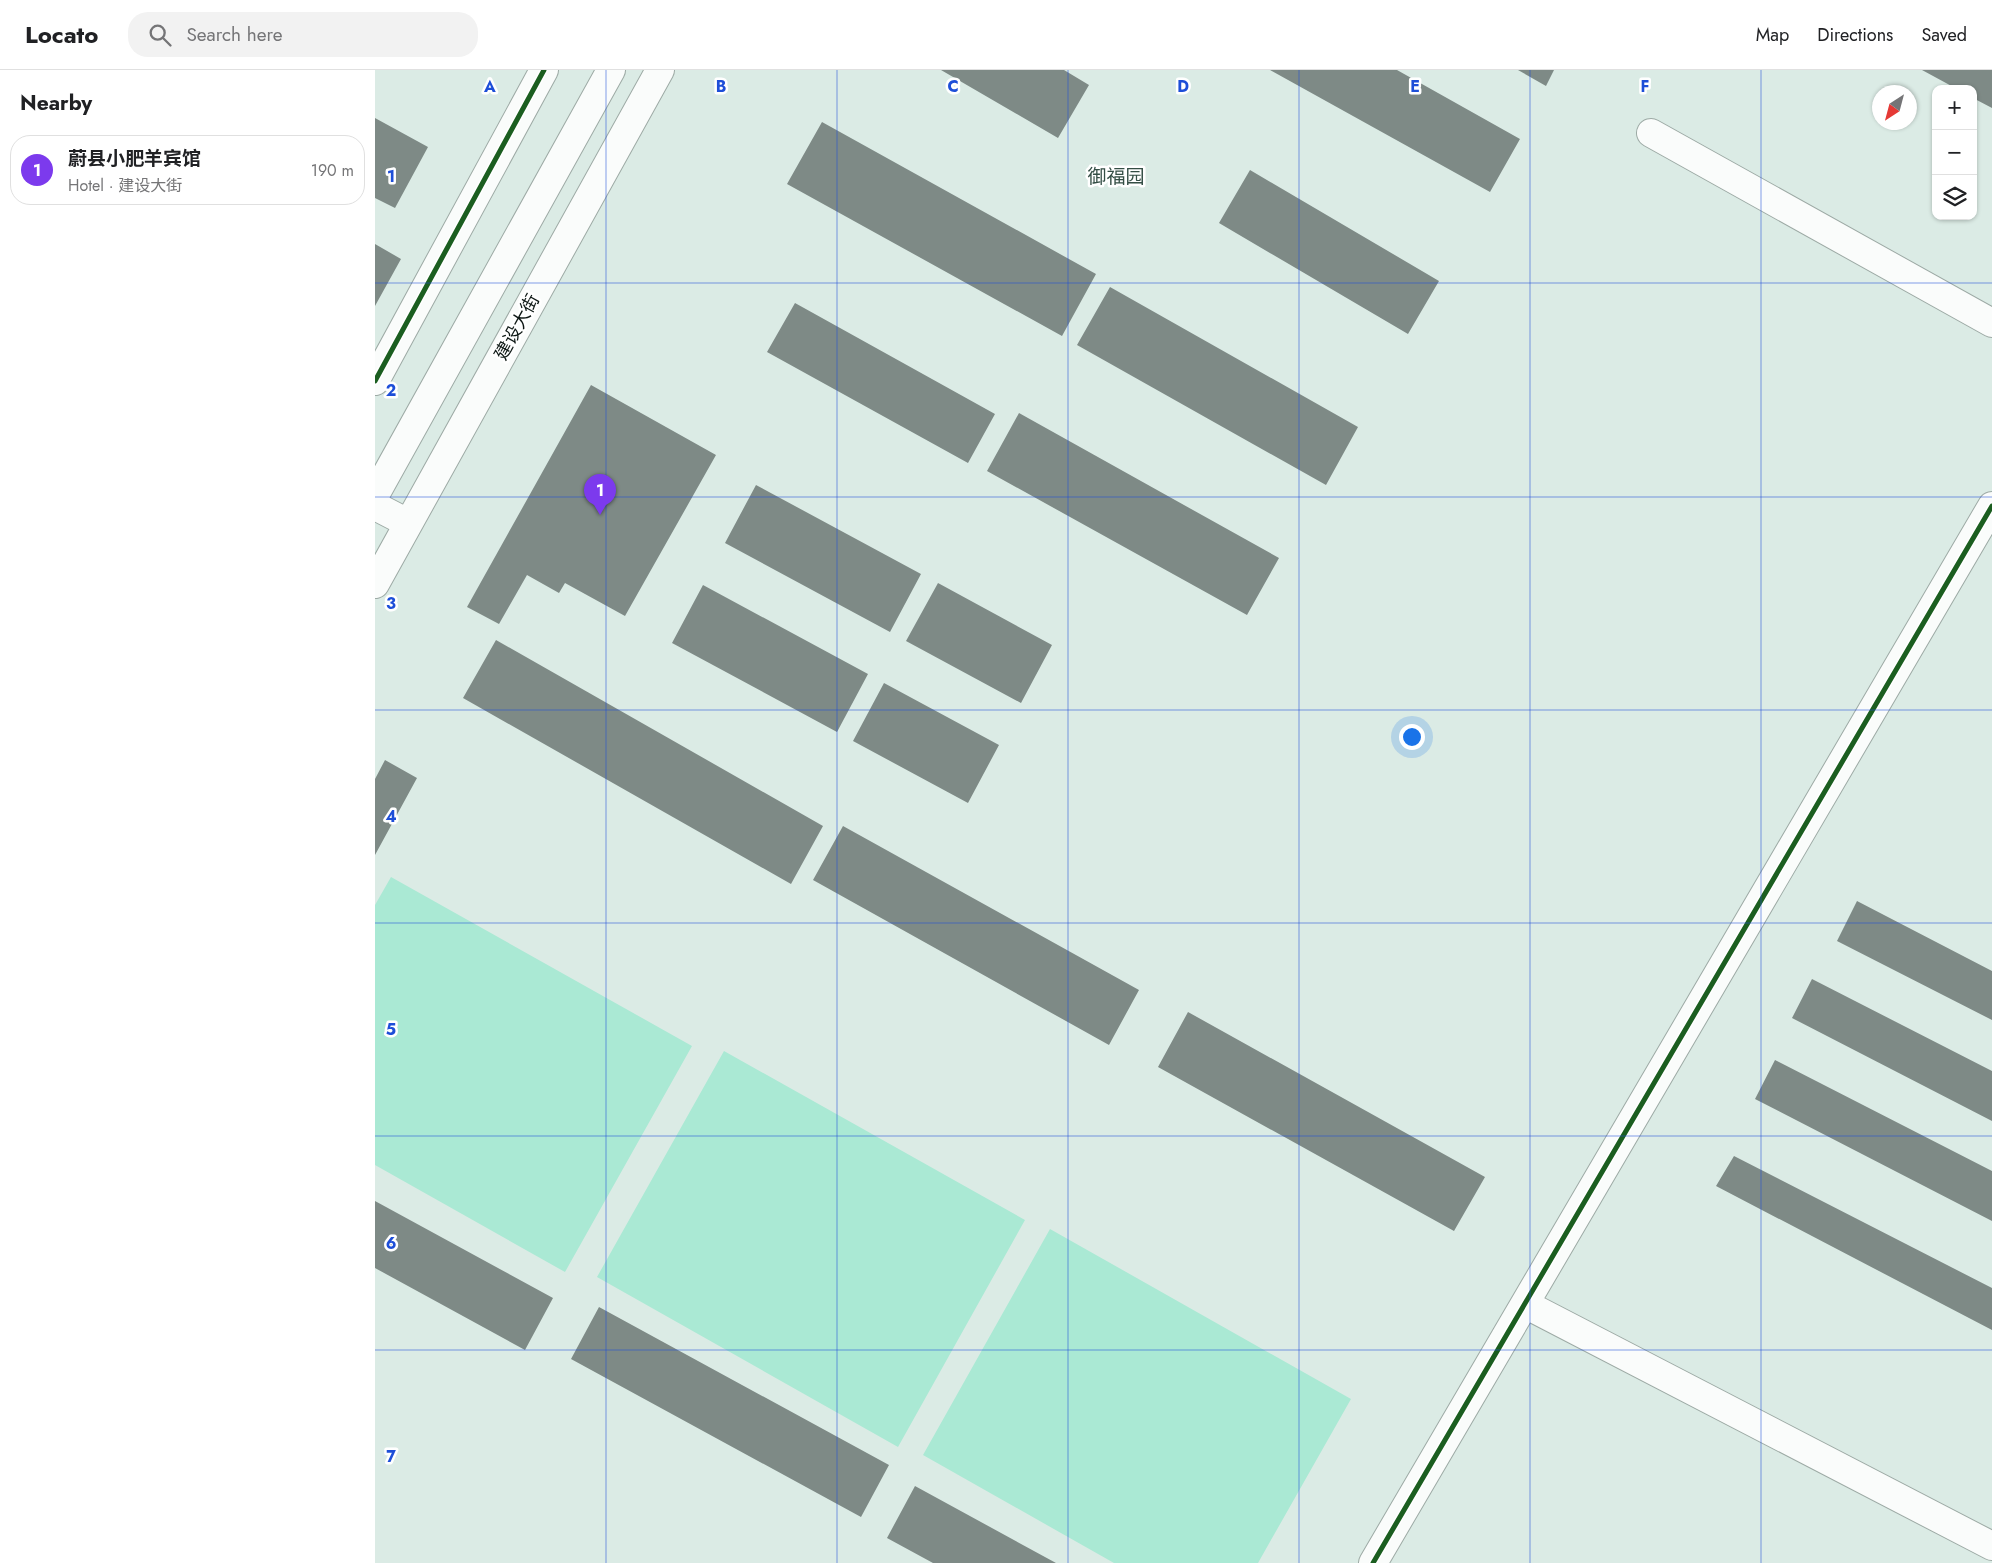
<!DOCTYPE html>
<html lang="en">
<head>
<meta charset="utf-8">
<style>
  :root { --surface:#fff; --page:#f2f2f2; --text:#202124; --muted:#757577; --line:#e0e0e0; --accent:#7c3aed }
  body { margin:0; font-family:Jost,"Noto Sans SC",sans-serif; background:var(--page); color:var(--text) }
  .controls { position:absolute; right:15px; top:15px; display:grid; overflow:hidden; border-radius:10px; box-shadow:0 1px 4px #0004 }
  .controls button { width:45px; height:45px; display:grid; place-items:center; padding:0; border:0; border-bottom:1px solid var(--line); background:var(--surface); color:var(--text); font:25px sans-serif }
  .compass { position:absolute; left:1497px; top:15px; width:45px; height:45px; border-radius:50%; background:var(--surface); box-shadow:0 1px 4px #0004; rotate:216deg }
  .you { position:absolute; left:1036px; top:666px; width:18px; height:18px; margin:-12px; border:4px solid #fff; border-radius:50%; background:#1a73e8; box-shadow:0 0 0 8px #1a73e833 }
  .badge { display:grid; place-items:center; width:32px; height:32px; border-radius:50%; background:var(--accent); color:#fff; font-size:16px; font-weight:700 }
  .pin { position:absolute; translate:-50% -41px; filter:drop-shadow(0 1px 2px #0008) }
  .pin::after { content:''; position:absolute; top:26px; width:18px; height:15px; background:inherit; clip-path:polygon(0 0,100% 0,50% 100%) }
  .list { margin:0; padding:0; list-style:none }
  h2 { display:flex; justify-content:space-between; align-items:center; height:65px; margin:0; padding:0 20px; font-size:21px }
  h2 small { font-size:16px; font-weight:400; color:var(--muted) }
  .list li { display:grid; grid-template-columns:32px 1fr auto; gap:15px; align-items:center; box-sizing:border-box; height:70px; margin:0 10px 10px; padding:0 10px; border:1px solid var(--line); border-radius:20px }
  .list b { display:block; font-size:19px; white-space:nowrap }
  .list p { margin:0; font-size:16px; white-space:nowrap; color:var(--muted) }
  .list em { font-size:16px; font-style:normal; color:var(--muted) }
  .icon { flex:none; width:28px; height:28px; fill:none; stroke:currentColor; stroke-width:2; stroke-linecap:round; stroke-linejoin:round }
  .map { position:relative; flex:none; width:1617px; height:1493px; overflow:hidden }
  header { display:flex; align-items:center; gap:30px; box-sizing:border-box; height:70px; padding:0 25px; background:var(--surface); border-bottom:1px solid var(--line) }
  header strong { font-size:24px }
  nav { display:flex; gap:28px; margin-inline-start:auto; font-size:18px }
  .search { width:350px; height:45px; background:var(--page); display:flex; align-items:center; gap:12px; box-sizing:border-box; padding:0 18px; border-radius:20px; color:var(--muted); font-size:19px }
  main { display:flex }
  aside { flex:1; background:var(--surface) }
  .map>svg:first-child { display:block }
</style>
</head>
<body>
<header>
<strong>Locato</strong>
<div class="search"><svg class="icon" aria-label="search" viewBox="0 0 24 24"><circle cx="10" cy="10" r="6"/><path d="M15 15l6 6"/></svg>Search here</div>
<nav><a>Map</a><a>Directions</a><a>Saved</a></nav>
</header>
<main>
<aside>
<h2>Nearby<small></small></h2>
<ul class="list">
<li><span class="badge">1</span><div><b>蔚县小肥羊宾馆</b><p>Hotel · 建设大街</p></div><em>190 m</em></li>
</ul>
</aside>
<div class="map">
<svg width="1617" height="1493" viewBox="0 0 1617 1493">
  <rect width="100%" height="100%" fill="#dbebe5"/>
  <!-- green -->
  <path fill="#aae9d4" d="M16,807L317,976L190,1202L0,1095V835Z
    M349,981L650,1150L523,1377L222,1207Z
    M675,1159L976,1329L883,1493H739L548,1385Z"/>
  <!-- building -->
  <path fill="#7e8a86" d="M566,0H689L714,15L683,68Z
    M895,0H1022L1145,69L1115,122Z
    M1143,0H1179L1171,16Z
    M1547,0H1617V38L1598,28V19H1582Z
    M0,48L53,77L20,138L0,128Z
    M447,52L721,204L687,266L412,114Z
    M875,100L1064,211L1033,264L844,153Z
    M0,174L26,189L0,236Z
    M735,217L983,357L951,415L702,275Z
    M420,233L620,344L593,393L392,282Z
    M216,315L341,385L250,546L190,513L184,523L152,505L124,554L92,537Z
    M644,343L904,488L872,545L612,401Z
    M381,415L546,504L515,562L350,473Z
    M563,513L677,575L646,633L531,571Z
    M328,515L493,604L462,662L297,573Z
    M121,570L448,756L416,814L88,628Z
    M509,613L624,675L593,733L478,671Z
    M10,690L42,708L0,785V709Z
    M468,756L764,920L734,975L438,810Z
    M1482,831L1617,901V950L1462,871Z
    M1437,909L1617,1001V1051L1417,948Z
    M813,942L1110,1107L1079,1161L783,997Z
    M1400,990L1617,1101V1151L1380,1029Z
    M1359,1086L1617,1218V1260L1341,1116Z
    M0,1131L178,1228L150,1280L0,1198Z
    M224,1237L514,1395L486,1447L196,1289Z
    M540,1416L681,1493H558L512,1468Z"/>
  <g fill="none" stroke-linecap="round" stroke-linejoin="round">
    <defs>
      <path id="minor" d="M1276,63L1617,253
        M0,311L169,0
        M0,436L33,453
        M1150,1234L1617,1476
        M998,1493L1617,436"/>
      <path id="major" d="M0,425L236,0
        M0,514L285,0"/>
    </defs>
    <!-- minor casing -->
    <use href="#minor" stroke="#9daaa5" stroke-width="30"/>
    <!-- major casing -->
    <use href="#major" stroke="#9daaa5" stroke-width="30"/>
    <!-- minor -->
    <use href="#minor" stroke="#fafcfb" stroke-width="28"/>
    <!-- major -->
    <use href="#major" stroke="#fafcfb" stroke-width="28"/>
    <defs>
      <path id="cycleway" d="M0,311L169,0
        M998,1493L1617,436"/>
    </defs>
    <!-- cycleway casing -->
    <use href="#cycleway" stroke="#fff" stroke-width="8"/>
    <!-- cycleway -->
    <use href="#cycleway" stroke="#1b5e20" stroke-width="5"/>
  </g>
  <!-- grid -->
  <path fill="none" stroke="#1d4ed8" stroke-width="1" stroke-opacity="0.55" d="M231,0V1493M462,0V1493M693,0V1493M924,0V1493M1155,0V1493M1386,0V1493M0,213H1617M0,427H1617M0,640H1617M0,853H1617M0,1066H1617M0,1280H1617"/>
  <g text-anchor="middle" dominant-baseline="central" stroke-width="5" stroke-linejoin="round" paint-order="stroke">
    <!-- street labels -->
    <g font-size="18" fill="#0c1613" stroke="#fff">
      <text transform="translate(142 257) rotate(-61)">建设大街</text>
    </g>
    <!-- neighbourhood labels -->
    <g font-size="19" fill="#344e45" stroke="#fff">
      <text x="741" y="106">御福园</text>
    </g>
  </g>
  <g font-size="16" text-anchor="middle" font-weight="bold" fill="#1d4ed8" stroke="#fff" stroke-width="5" stroke-linejoin="round" paint-order="stroke">
    <text x="115" y="22">A</text>
    <text x="346" y="22">B</text>
    <text x="578" y="22">C</text>
    <text x="808" y="22">D</text>
    <text x="1040" y="22">E</text>
    <text x="1270" y="22">F</text>
    <text x="16" y="112">1</text>
    <text x="16" y="326">2</text>
    <text x="16" y="539">3</text>
    <text x="16" y="752">4</text>
    <text x="16" y="965">5</text>
    <text x="16" y="1179">6</text>
    <text x="16" y="1392">7</text>
  </g>
</svg>
<div class="controls">
<button>+</button>
<button>−</button>
<button><svg class="icon" aria-label="layers" viewBox="0 0 24 24"><path d="M12 4l9 5-9 5-9-5zM3 14l9 5 9-5"/></svg></button>
</div>
<svg class="compass" viewBox="-18 -18 36 36"><path d="M0-13l5 13h-10z" fill="#e53935"/><path d="M0 13l5-13h-10z" fill="#757577"/></svg>
<div class="you"></div>
<div class="pin badge" style="left:225px;top:445px">1</div>
</div>
</main>
</body>
</html>
